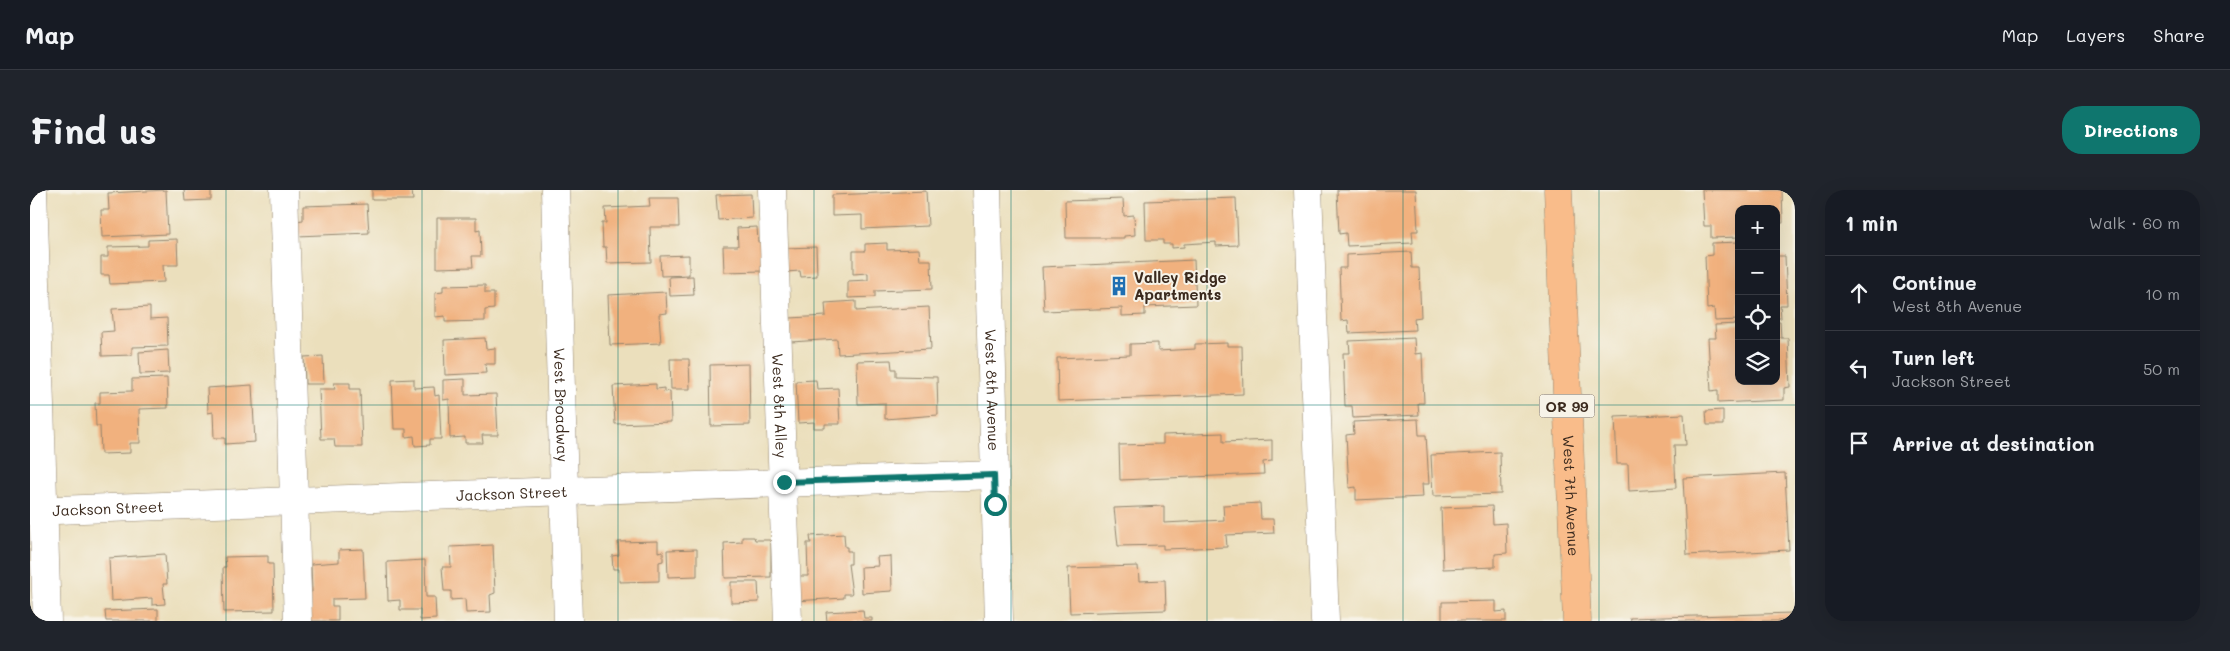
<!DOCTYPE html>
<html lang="en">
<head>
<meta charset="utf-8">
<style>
  :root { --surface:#171b24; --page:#20242c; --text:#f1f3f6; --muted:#9ea1a6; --line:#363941; --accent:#0f766e }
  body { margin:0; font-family:Mali,sans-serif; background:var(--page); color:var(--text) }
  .controls { position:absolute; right:15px; top:15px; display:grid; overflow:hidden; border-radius:10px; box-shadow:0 5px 20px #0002 }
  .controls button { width:45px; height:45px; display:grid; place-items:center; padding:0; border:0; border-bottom:1px solid var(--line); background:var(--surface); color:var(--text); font:25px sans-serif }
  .stop { position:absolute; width:15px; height:15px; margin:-11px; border:4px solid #0f766e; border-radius:50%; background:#fff }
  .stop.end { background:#0f766e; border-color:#fff; box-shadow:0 1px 5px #0008 }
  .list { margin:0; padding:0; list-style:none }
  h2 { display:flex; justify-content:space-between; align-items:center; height:65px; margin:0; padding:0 20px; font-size:21px }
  h2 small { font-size:16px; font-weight:400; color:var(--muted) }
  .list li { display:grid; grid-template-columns:32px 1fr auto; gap:15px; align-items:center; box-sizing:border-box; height:75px; padding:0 20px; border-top:1px solid var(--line) }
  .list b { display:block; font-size:19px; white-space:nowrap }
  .list p { margin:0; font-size:16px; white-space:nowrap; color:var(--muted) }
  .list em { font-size:16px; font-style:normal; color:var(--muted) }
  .icon { flex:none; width:28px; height:28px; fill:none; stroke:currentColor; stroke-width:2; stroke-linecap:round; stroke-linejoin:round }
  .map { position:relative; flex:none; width:1765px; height:431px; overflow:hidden; border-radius:20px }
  header { display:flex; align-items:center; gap:30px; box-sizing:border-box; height:70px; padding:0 25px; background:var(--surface); border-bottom:1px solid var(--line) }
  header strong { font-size:24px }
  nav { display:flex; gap:28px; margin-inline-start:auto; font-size:18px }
  .intro { display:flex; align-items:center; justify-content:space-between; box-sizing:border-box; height:120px; padding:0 30px }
  h1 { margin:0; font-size:35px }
  .button { padding:12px 22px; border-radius:20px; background:var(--accent); color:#fff; font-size:18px; font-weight:700 }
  main { display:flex; gap:30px; padding:0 30px }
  aside { flex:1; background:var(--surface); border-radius:20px; box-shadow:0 5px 20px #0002 }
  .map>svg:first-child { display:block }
</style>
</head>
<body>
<header>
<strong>Map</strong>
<nav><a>Map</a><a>Layers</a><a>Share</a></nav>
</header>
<div class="intro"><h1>Find us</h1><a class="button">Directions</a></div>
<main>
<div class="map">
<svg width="1765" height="431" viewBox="0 0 1765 431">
  <rect width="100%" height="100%" fill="#f7f3e8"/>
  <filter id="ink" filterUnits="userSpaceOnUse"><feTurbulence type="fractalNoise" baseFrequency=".02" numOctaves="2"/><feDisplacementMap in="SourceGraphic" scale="10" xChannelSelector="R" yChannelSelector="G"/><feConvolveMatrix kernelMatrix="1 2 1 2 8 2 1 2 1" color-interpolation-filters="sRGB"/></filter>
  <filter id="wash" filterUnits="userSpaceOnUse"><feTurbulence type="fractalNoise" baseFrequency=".0096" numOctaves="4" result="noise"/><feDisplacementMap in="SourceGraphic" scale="20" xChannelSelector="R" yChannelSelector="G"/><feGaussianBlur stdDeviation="1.12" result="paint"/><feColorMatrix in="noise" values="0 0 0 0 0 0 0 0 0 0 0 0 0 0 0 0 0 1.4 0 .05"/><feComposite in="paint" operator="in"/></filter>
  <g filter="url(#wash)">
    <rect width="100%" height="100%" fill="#ebdfbc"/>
    <g id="blocks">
      <!-- building -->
      <path fill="#f1b17e" d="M136,0L138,44L72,47L71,20H79L78,3Z
        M154,0H181V10L155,11Z
        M342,0H382L383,10H342Z
        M1307,0H1386L1388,41H1382L1383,53L1317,56L1316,43L1309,44Z
        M1672,0H1752L1753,33H1746V19H1709V47L1681,48V36H1674Z
        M896,1L898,36L832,39V25L802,26V5Z
        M721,4L722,28L688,30L686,5Z
        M619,8H648L649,37H620L621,72L577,73L576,57H573L572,33H576L575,18L620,16Z
        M1206,8L1208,55L1186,56V52L1154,54V57L1142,58V54H1133V50H1116L1115,11Z
        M1093,9L1094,26L1104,25L1105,45L1094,46V48H1036L1035,11Z
        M337,14L339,43L267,46L266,31L273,30V16Z
        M407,28H446V41L450,40L451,66H442L443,77L407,78Z
        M727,37L728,52H732L733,81L694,82L693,56H708L707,38Z
        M147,49L148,75H133L134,92L80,94L79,85H71V67H78V57L118,56V50Z
        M1709,52V130L1685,131L1684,118L1677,119L1675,66L1682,65V53Z
        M857,53V60L889,59L890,70H901L902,99L845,101V107L818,108V91L838,90V83L823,84V61H835V54Z
        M786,57L787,86L771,87L770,81L756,82L754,58Z
        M1381,62L1382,78H1389L1391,127L1384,128L1385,140L1319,143L1318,130L1311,131L1309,78H1316V65Z
        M659,65V85L631,86L630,66Z
        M1746,66H1755L1757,115H1750L1751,128H1746Z
        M1164,70L1166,115L1115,117V125L1092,126V118L1014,121L1012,77Z
        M663,86L664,105L640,106L639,87Z
        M455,95V103H464V119L455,120V131L415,132V126L405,127V103L413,102V96Z
        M636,102L637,123L629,124L631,153L580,155L578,105Z
        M826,111V121L899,117L901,159L808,164L807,149L761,152L760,128L796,126L795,113Z
        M120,117V129L137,128L138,156L102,157V165L72,166L71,142L84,141L82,119Z
        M1746,132H1750L1751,148H1758L1760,197L1754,198V210L1688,213V200L1681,201L1678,148H1686L1685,135L1709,134V191H1746Z
        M455,148L456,159L465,158V174H455L456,183L415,185L414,150Z
        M1384,148L1385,164L1392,163L1394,213H1388L1389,225L1323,228L1322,216H1315L1313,163H1320L1319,151Z
        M1128,153V161L1165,159V154L1197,153V156H1212L1213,204L1028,211L1027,168L1100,165V154Z
        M138,160L139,183L110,184L109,162Z
        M293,166L294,194H275L274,167Z
        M640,169H659L660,199H641Z
        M861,170L862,179H866V186L907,187L908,225L855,229V213L828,214L827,171Z
        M719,174L720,235L681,236L680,175Z
        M137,188L138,218L109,219L110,253H100V263L71,264L70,236H66L65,213H70V202L102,201V189Z
        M384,189V198L404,197L405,206L409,205L411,249H400V255L385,256L384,246L376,247V239H364L362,190Z
        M435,189V205L466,204L468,245H452L453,253H435V247L420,248L419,209L413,210V190Z
        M786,190L787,199L808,198L810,234H795V238H784V232L768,233L766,191Z
        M304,193H320V199H330L332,257H305L304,249H291L289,199H305Z
        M626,194V199L634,198V202L640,201L641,232L585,234L583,196Z
        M222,195L225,252L195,254V248H184L183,222L178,223L177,198Z
        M1693,220V235H1677L1676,221Z
        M1654,224L1656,255H1644L1646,298L1599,301L1598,274H1587L1585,227Z
        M1388,229L1389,245H1396L1399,294H1392L1393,307L1326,310V297L1319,298L1316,245L1324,244L1323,232Z
        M1193,243V252L1242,250V271L1233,272L1234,284L1090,290L1089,255L1133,254V245Z
        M1470,262L1471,304L1403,306L1401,265Z
        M1755,283L1759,360L1657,365L1653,288Z
        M1230,313L1231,329H1243L1244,343L1196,345L1197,357L1133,359V355L1088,356L1084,318L1134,316V333L1194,330L1193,315Z
        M1462,316L1463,334L1476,333L1477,363L1465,364V377L1413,379L1411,318Z
        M814,344L815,357H817V361H821V374H818L822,404H814V408L764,411V386H778L777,353H781L780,346Z
        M712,347H724L725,350H741V387L695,388L694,353L712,352Z
        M628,351V362L633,361V371L629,372V391L589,392V379H583L582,366L589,365L588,352Z
        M463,355L465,403L460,405L461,422L436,423L435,409L421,410V401H414L412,377H421L420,357Z
        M333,359L335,408L302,409V416H308V431H281L277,402H282L281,374L309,372V360Z
        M667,359V386L638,387L637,360Z
        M135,364L137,394H133L135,414L122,415V408L81,411L79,368Z
        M238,366V374H243L244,421L194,422L193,377H196L195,367Z
        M861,366L862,401L832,403L831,377L848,376L847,367Z
        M395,370L396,407H405L406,429L390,430V420H370V410L358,411L357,372Z
        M1108,376L1109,391L1135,390L1136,420L1040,423L1038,378Z
        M701,392H728L729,412L701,413Z
        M1466,411V422L1476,421V431H1412V412Z
        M128,419V431H76L75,421Z
        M833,420L834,428H842V431H797L796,422Z
        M1763,423L1765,431H1601L1600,428Z"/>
    </g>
  </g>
  <g filter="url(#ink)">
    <use href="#blocks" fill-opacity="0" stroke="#93846d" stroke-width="1"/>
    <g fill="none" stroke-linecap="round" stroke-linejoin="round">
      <defs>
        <g id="minor">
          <path d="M3,0L17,431"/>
          <path d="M254,0L268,431"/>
          <path id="s1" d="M525,0L538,431"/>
          <path id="s2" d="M742,0L758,431"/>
          <path id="s3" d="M957,0L969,431"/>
          <path d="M1278,0L1295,431"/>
          <path id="s4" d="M0,321L964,285"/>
        </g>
        <g id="major">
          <path id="s5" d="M1528,0L1547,431"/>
        </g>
      </defs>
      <!-- minor casing -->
      <use href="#minor" stroke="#93846d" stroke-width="29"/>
      <!-- major casing -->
      <use href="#major" stroke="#93846d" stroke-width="29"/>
      <!-- minor -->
      <use href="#minor" stroke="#fff" stroke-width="28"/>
      <!-- major -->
      <use href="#major" stroke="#f9bc8a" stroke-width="28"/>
    </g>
  </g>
  <g fill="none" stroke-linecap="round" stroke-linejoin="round" filter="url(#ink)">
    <!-- route -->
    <path stroke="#0f766e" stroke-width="6" d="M754,292L964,285L965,314"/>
  </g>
  <!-- grid -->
  <path fill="none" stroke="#0f766e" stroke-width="1" stroke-opacity="0.55" d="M196,0V431M392,0V431M588,0V431M784,0V431M981,0V431M1177,0V431M1373,0V431M1569,0V431M0,215H1765"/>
  <!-- icons -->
  <defs>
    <symbol id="building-bare" viewBox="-9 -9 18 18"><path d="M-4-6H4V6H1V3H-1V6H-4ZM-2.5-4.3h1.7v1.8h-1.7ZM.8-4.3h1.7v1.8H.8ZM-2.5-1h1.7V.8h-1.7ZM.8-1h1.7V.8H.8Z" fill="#1f6fb2" stroke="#f7f3e8" stroke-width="2.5" paint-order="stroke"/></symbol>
  </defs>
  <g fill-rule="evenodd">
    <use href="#building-bare" x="1075" y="82" width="28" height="28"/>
  </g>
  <g text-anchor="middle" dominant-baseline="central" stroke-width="4" stroke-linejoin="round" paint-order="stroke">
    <!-- shield labels -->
    <rect fill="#f7f3e8" stroke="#73665b" stroke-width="1" x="1509.5" y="204.5" width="55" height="23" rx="4"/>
    <g font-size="14" font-weight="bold" fill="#3b2a1e">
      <text x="1537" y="216">OR 99</text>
    </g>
    <!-- poi labels -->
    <g font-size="15" font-weight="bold" fill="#3b2a1e" stroke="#f7f3e8" text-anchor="start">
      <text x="1104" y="87">Valley Ridge<tspan x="1104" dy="17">Apartments</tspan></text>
    </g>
    <!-- street labels -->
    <g font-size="15" fill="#3b2a1e" stroke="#f7f3e8">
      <text stroke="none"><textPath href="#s3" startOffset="200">West 8th Avenue</textPath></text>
      <text stroke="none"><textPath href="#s2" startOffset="216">West 8th Alley</textPath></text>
      <text stroke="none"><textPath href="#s1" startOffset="215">West Broadway</textPath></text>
      <text stroke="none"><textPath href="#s4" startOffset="482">Jackson Street</textPath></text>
      <text stroke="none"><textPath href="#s5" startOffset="306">West 7th Avenue</textPath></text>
      <text stroke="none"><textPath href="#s4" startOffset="78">Jackson Street</textPath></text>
    </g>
  </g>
</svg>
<div class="controls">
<button>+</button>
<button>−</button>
<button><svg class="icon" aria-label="locate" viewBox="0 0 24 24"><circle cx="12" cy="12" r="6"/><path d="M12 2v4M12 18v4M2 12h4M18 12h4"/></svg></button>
<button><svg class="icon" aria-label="layers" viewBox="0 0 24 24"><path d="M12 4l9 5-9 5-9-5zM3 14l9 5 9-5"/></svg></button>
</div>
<div class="stop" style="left:965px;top:314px"></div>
<div class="stop end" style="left:754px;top:292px"></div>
</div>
<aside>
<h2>1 min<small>Walk · 60 m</small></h2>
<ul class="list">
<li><svg class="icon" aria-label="ahead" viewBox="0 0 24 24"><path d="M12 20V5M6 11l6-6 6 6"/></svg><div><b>Continue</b><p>West 8th Avenue</p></div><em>10 m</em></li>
<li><svg class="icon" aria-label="left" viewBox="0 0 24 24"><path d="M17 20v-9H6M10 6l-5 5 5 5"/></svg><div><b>Turn left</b><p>Jackson Street</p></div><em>50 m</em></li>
<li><svg class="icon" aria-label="arrive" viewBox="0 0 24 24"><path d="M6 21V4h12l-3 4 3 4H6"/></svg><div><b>Arrive at destination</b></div></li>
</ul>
</aside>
</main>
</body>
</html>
